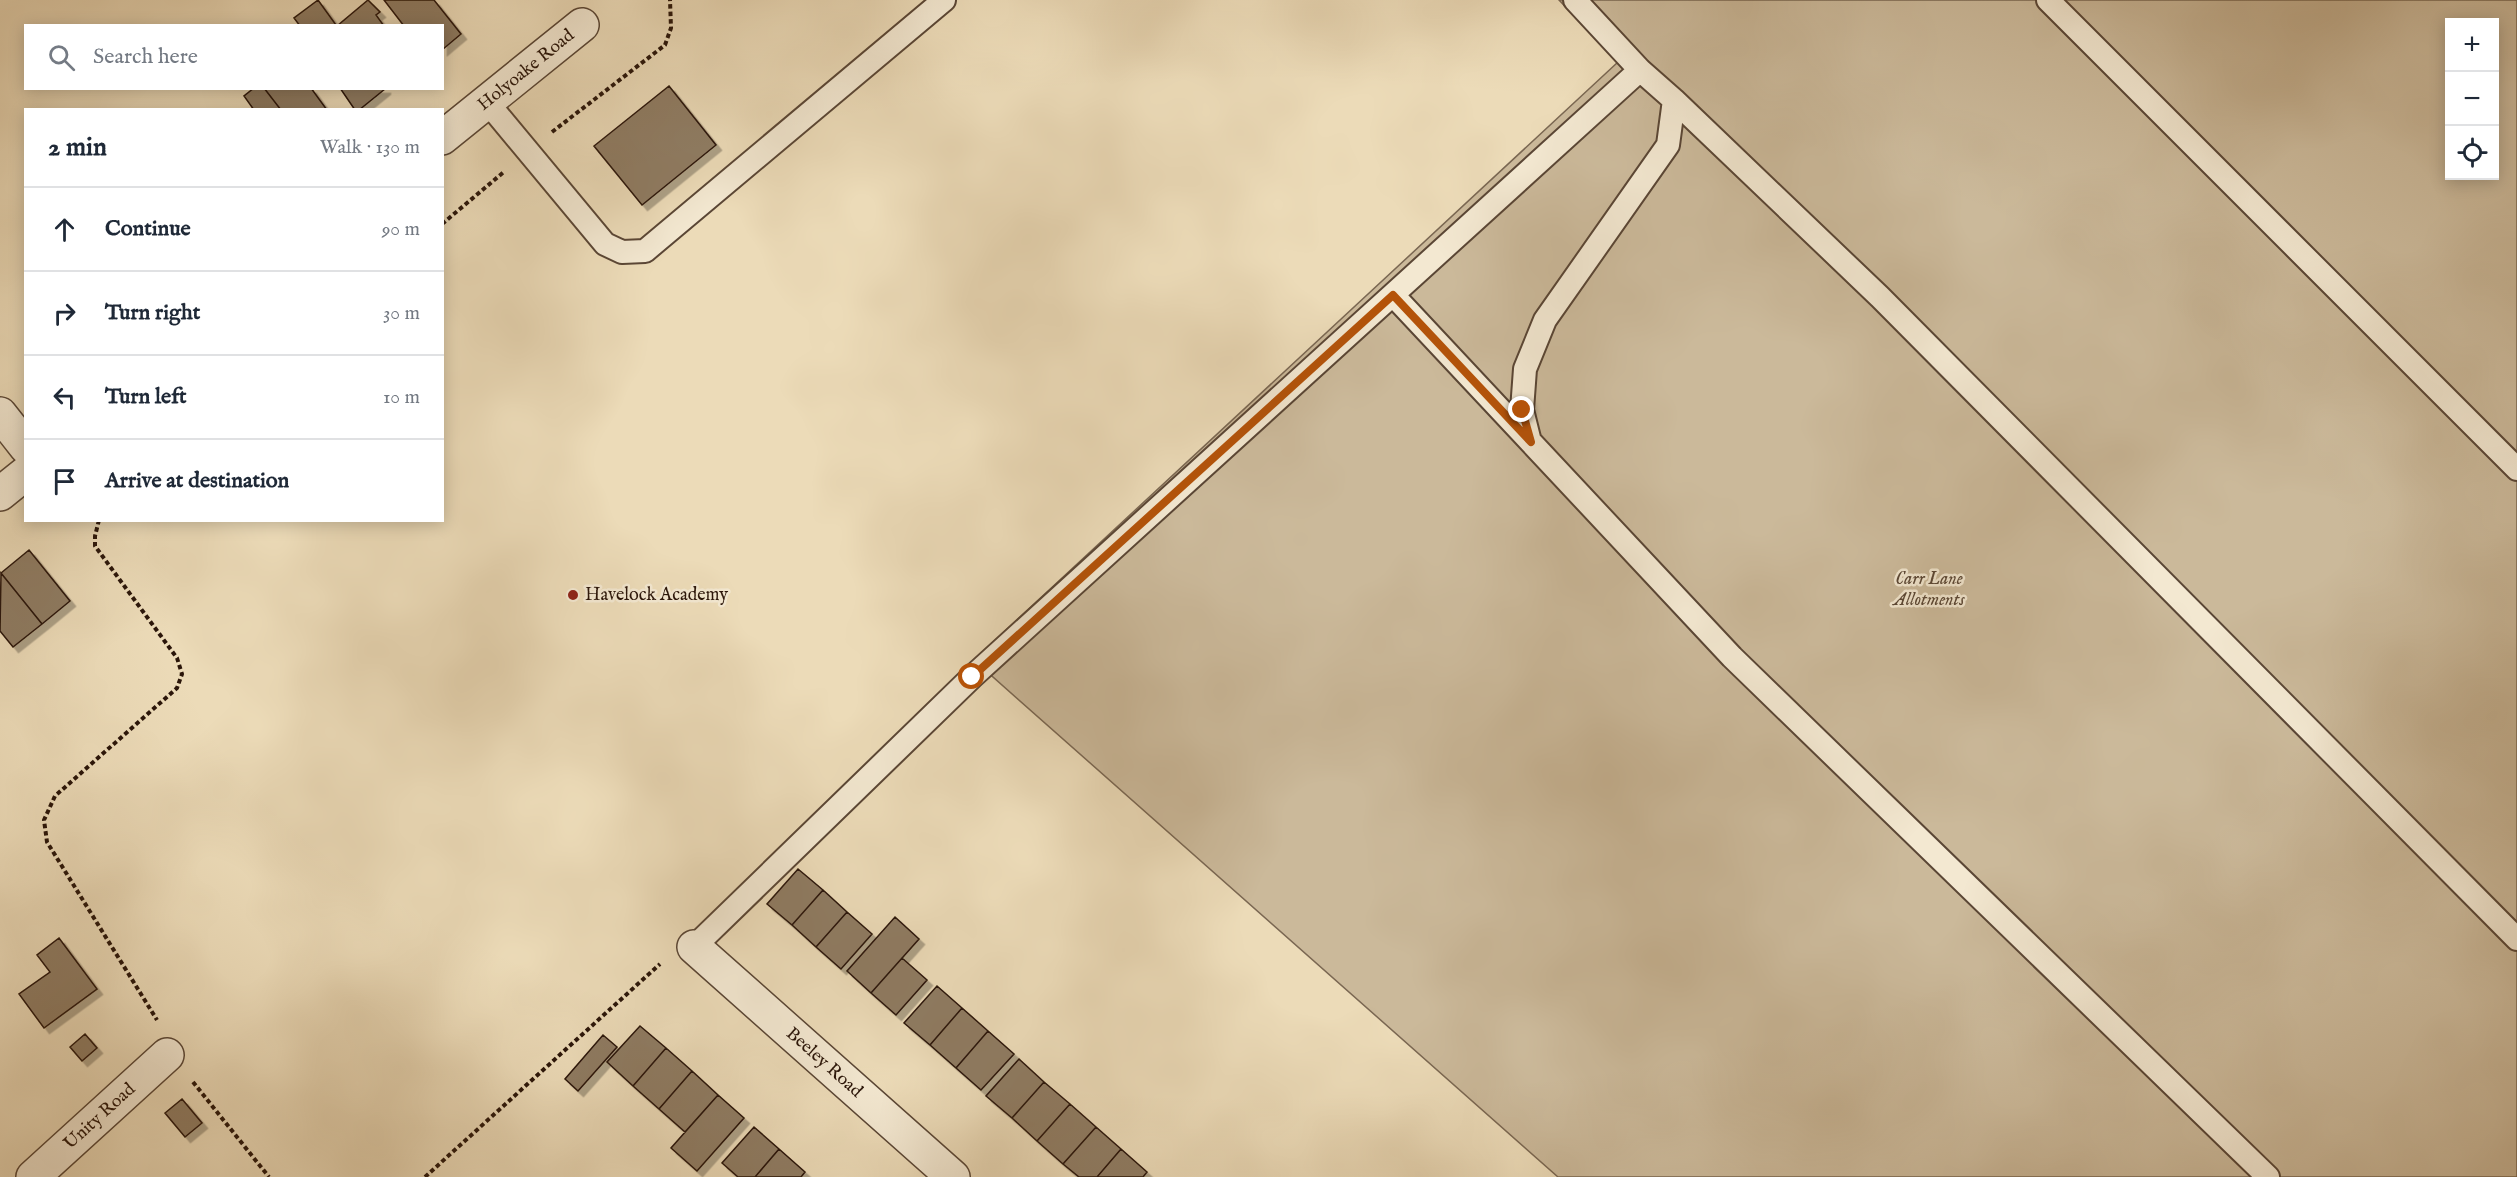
<!DOCTYPE html>
<html lang="en">
<head>
<meta charset="utf-8">
<style>
  :root { --surface:#fff; --page:#f2f2f3; --text:#1f2937; --muted:#747a83; --line:#e0e1e3 }
  body { margin:0; font-family:"IM FELL English",serif; background:var(--page); color:var(--text) }
  .controls { position:absolute; right:18px; top:18px; display:grid; overflow:hidden; border-radius:0px; box-shadow:0 3px 15px #0003 }
  .controls button { width:54px; height:54px; display:grid; place-items:center; padding:0; border:0; border-bottom:2px solid var(--line); background:var(--surface); color:var(--text); font:30px sans-serif }
  .stop { position:absolute; width:18px; height:18px; margin:-14px; border:4px solid #b45309; border-radius:50%; background:#fff }
  .stop.end { background:#b45309; border-color:#fff; box-shadow:0 2px 6px #0008 }
  .list { margin:0; padding:0; list-style:none }
  h2 { display:flex; justify-content:space-between; align-items:center; height:78px; margin:0; padding:0 24px; font-size:26px }
  h2 small { font-size:20px; font-weight:400; color:var(--muted) }
  .list li { display:grid; grid-template-columns:39px 1fr auto; gap:18px; align-items:center; box-sizing:border-box; height:84px; padding:0 24px; border-top:2px solid var(--line) }
  .list b { display:block; font-size:22px; white-space:nowrap }
  .list em { font-size:20px; font-style:normal; color:var(--muted) }
  .icon { flex:none; width:33px; height:33px; fill:none; stroke:currentColor; stroke-width:2; stroke-linecap:round; stroke-linejoin:round }
  .map { position:relative; flex:none; width:2517px; height:1177px; overflow:hidden }
  .search { position:absolute; background:var(--surface); box-shadow:0 3px 15px #0003; left:24px; top:24px; width:420px; height:66px; display:flex; align-items:center; gap:15px; box-sizing:border-box; padding:0 21px; border-radius:0px; color:var(--muted); font-size:22px }
  .panel { position:absolute; background:var(--surface); box-shadow:0 3px 15px #0003; left:24px; top:108px; width:420px; height:414px; border-radius:0px }
  .map>svg:first-child { display:block }
</style>
</head>
<body>
<div class="map">
<svg width="2517" height="1177" viewBox="0 0 2517 1177">
  <defs>
    <filter id="shadow"><feDropShadow dx="5.5" dy="5.5" stdDeviation="0" flood-color="#0004"/></filter>
  </defs>
  <rect width="100%" height="100%" fill="#ecdbb8"/>
  <filter id="stains"><feTurbulence type="fractalNoise" baseFrequency=".00333" numOctaves="4"/><feColorMatrix values="0 0 0 0 .2 0 0 0 0 .09 0 0 0 0 .02 0 0 0 .5 -.17"/></filter>
  <radialGradient id="worn" r=".72"><stop offset=".6" stop-color="#630" stop-opacity="0"/><stop offset="1" stop-color="#630" stop-opacity=".3"/></radialGradient>
  <!-- green -->
  <path fill="#cbb99a" stroke="#7a6752" stroke-width="1.5" fill-rule="evenodd" d="M1559,0H2517V1177H1558L985,670L972,677L964,669L1618,62ZM2450,22H2494V176H2450Z"/>
  <!-- building -->
  <path fill="#8f7c64" stroke="#2a1509" stroke-width="1.5" filter="url(#shadow)" d="M318,0L336,25L337,26H300L294,18Z
    M368,0L380,12L376,15L384,26H337Z
    M384,0H434L461,34L442,50V26H404Z
    M669,86L716,145L642,205L594,146Z
    M254,88H264L281,110H254L244,96Z
    M264,88H311L327,110H281Z
    M340,88H385V89L359,110H355Z
    M29,550L70,601L42,624L1,573Z
    M1,573L42,624L13,647L0,631Z
    M798,869L823,890L792,925L767,904Z
    M823,890L847,912L816,947L792,925Z
    M847,912L872,934L841,969L816,947Z
    M895,917L919,939L871,993L847,971Z
    M59,938L97,989L44,1028L19,994L50,972L37,955Z
    M902,958L927,980L896,1015L871,993Z
    M937,986L962,1008L930,1045L904,1023Z
    M962,1008L988,1031L956,1068L930,1045Z
    M640,1026L666,1048L633,1086L607,1062Z
    M988,1031L1014,1054L981,1090L956,1068Z
    M85,1034L97,1048L82,1061L70,1047Z
    M603,1035L617,1047L578,1091L565,1079Z
    M666,1048L692,1071L659,1109L633,1086Z
    M1019,1059L1044,1082L1012,1118L986,1096Z
    M692,1071L718,1095L685,1132L659,1109Z
    M1044,1082L1070,1104L1037,1141L1012,1118Z
    M718,1095L744,1118L697,1171L671,1148Z
    M182,1099L202,1123L185,1137L165,1113Z
    M1070,1104L1096,1127L1063,1164L1037,1141Z
    M754,1127L779,1149L755,1177H738L722,1163Z
    M1096,1127L1121,1149L1097,1177H1079L1063,1164Z
    M779,1149L805,1172L801,1177H755Z
    M1121,1149L1147,1172L1143,1177H1097Z"/>
  <g fill="none" stroke-linecap="round" stroke-linejoin="round">
    <defs>
      <path id="service" d="M2048,0L2517,469
        M1674,100L1880,297L2517,939
        M487,102L605,244L622,252L645,251L944,0
        M1393,295L1732,657L2268,1177
        M1529,438L1522,410L1525,369L1545,320L1668,145L1674,100L1640,70L1575,0
        M694,947L972,677L1640,70"/>
      <g id="minor">
        <path id="s1" d="M442,138L582,25"/>
        <path d="M0,414L26,447"/>
        <path d="M0,494L26,473"/>
        <path id="s2" d="M694,947L953,1177"/>
        <path id="s3" d="M33,1177L167,1055"/>
      </g>
    </defs>
    <!-- service casing -->
    <use href="#service" stroke="#5a4635" stroke-width="26"/>
    <!-- minor casing -->
    <use href="#minor" stroke="#5a4635" stroke-width="36"/>
    <!-- path -->
    <path stroke="#2a1509" stroke-width="4" stroke-dasharray="4.5 3" stroke-linecap="butt" d="M552,132L665,45L671,28L670,0
      M442,224L505,171
      M99,520L95,536V546L177,658L182,674L177,688L55,796L44,820L47,842L157,1020
      M193,1082L269,1177
      M425,1177L660,964"/>
    <!-- service -->
    <use href="#service" stroke="#f3e8d1" stroke-width="22"/>
    <!-- minor -->
    <use href="#minor" stroke="#f3e8d1" stroke-width="33"/>
  </g>
  <g fill="none" stroke-linecap="round" stroke-linejoin="round">
    <!-- route -->
    <path stroke="#b45309" stroke-width="8" d="M972,677L1393,295L1531,442L1522,410"/>
  </g>
  <!-- markers -->
  <circle fill="#8f2418" stroke="#f3e8d1" stroke-width="2" cx="573" cy="595" r="6"/>
  <g text-anchor="middle" dominant-baseline="central" stroke-width="5" stroke-linejoin="round" paint-order="stroke">
    <!-- street labels -->
    <g font-size="18" fill="#2a1509" stroke="#f3e8d1">
      <text stroke="none"><textPath href="#s1" startOffset="108">Holyoake Road</textPath></text>
      <text stroke="none"><textPath href="#s2" startOffset="174">Beeley Road</textPath></text>
      <text stroke="none"><textPath href="#s3" startOffset="90">Unity Road</textPath></text>
    </g>
    <!-- park labels -->
    <g font-size="18" font-style="italic" fill="#5a4634" stroke="#f3e8d1">
      <text x="1929" y="579">Carr Lane<tspan x="1929" dy="21">Allotments</tspan></text>
    </g>
    <!-- poi labels -->
    <g font-size="18" fill="#2a1509" stroke="#f3e8d1" text-anchor="start">
      <text x="585" y="595">Havelock Academy</text>
    </g>
  </g>
  <rect width="100%" height="100%" filter="url(#stains)"/>
  <rect width="100%" height="100%" fill="url(#worn)"/>
</svg>
<div class="controls">
<button>+</button>
<button>−</button>
<button><svg class="icon" aria-label="locate" viewBox="0 0 24 24"><circle cx="12" cy="12" r="6"/><path d="M12 2v4M12 18v4M2 12h4M18 12h4"/></svg></button>
</div>
<div class="stop" style="left:972px;top:677px"></div>
<div class="stop end" style="left:1522px;top:410px"></div>
<div class="search"><svg class="icon" aria-label="search" viewBox="0 0 24 24"><circle cx="10" cy="10" r="6"/><path d="M15 15l6 6"/></svg>Search here</div>
<section class="panel">
<h2>2 min<small>Walk · 130 m</small></h2>
<ul class="list">
<li><svg class="icon" aria-label="ahead" viewBox="0 0 24 24"><path d="M12 20V5M6 11l6-6 6 6"/></svg><div><b>Continue</b></div><em>90 m</em></li>
<li><svg class="icon" aria-label="right" viewBox="0 0 24 24"><path d="M7 20v-9h11M14 6l5 5-5 5"/></svg><div><b>Turn right</b></div><em>30 m</em></li>
<li><svg class="icon" aria-label="left" viewBox="0 0 24 24"><path d="M17 20v-9H6M10 6l-5 5 5 5"/></svg><div><b>Turn left</b></div><em>10 m</em></li>
<li><svg class="icon" aria-label="arrive" viewBox="0 0 24 24"><path d="M6 21V4h12l-3 4 3 4H6"/></svg><div><b>Arrive at destination</b></div></li>
</ul>
</section>
</div>
</body>
</html>
